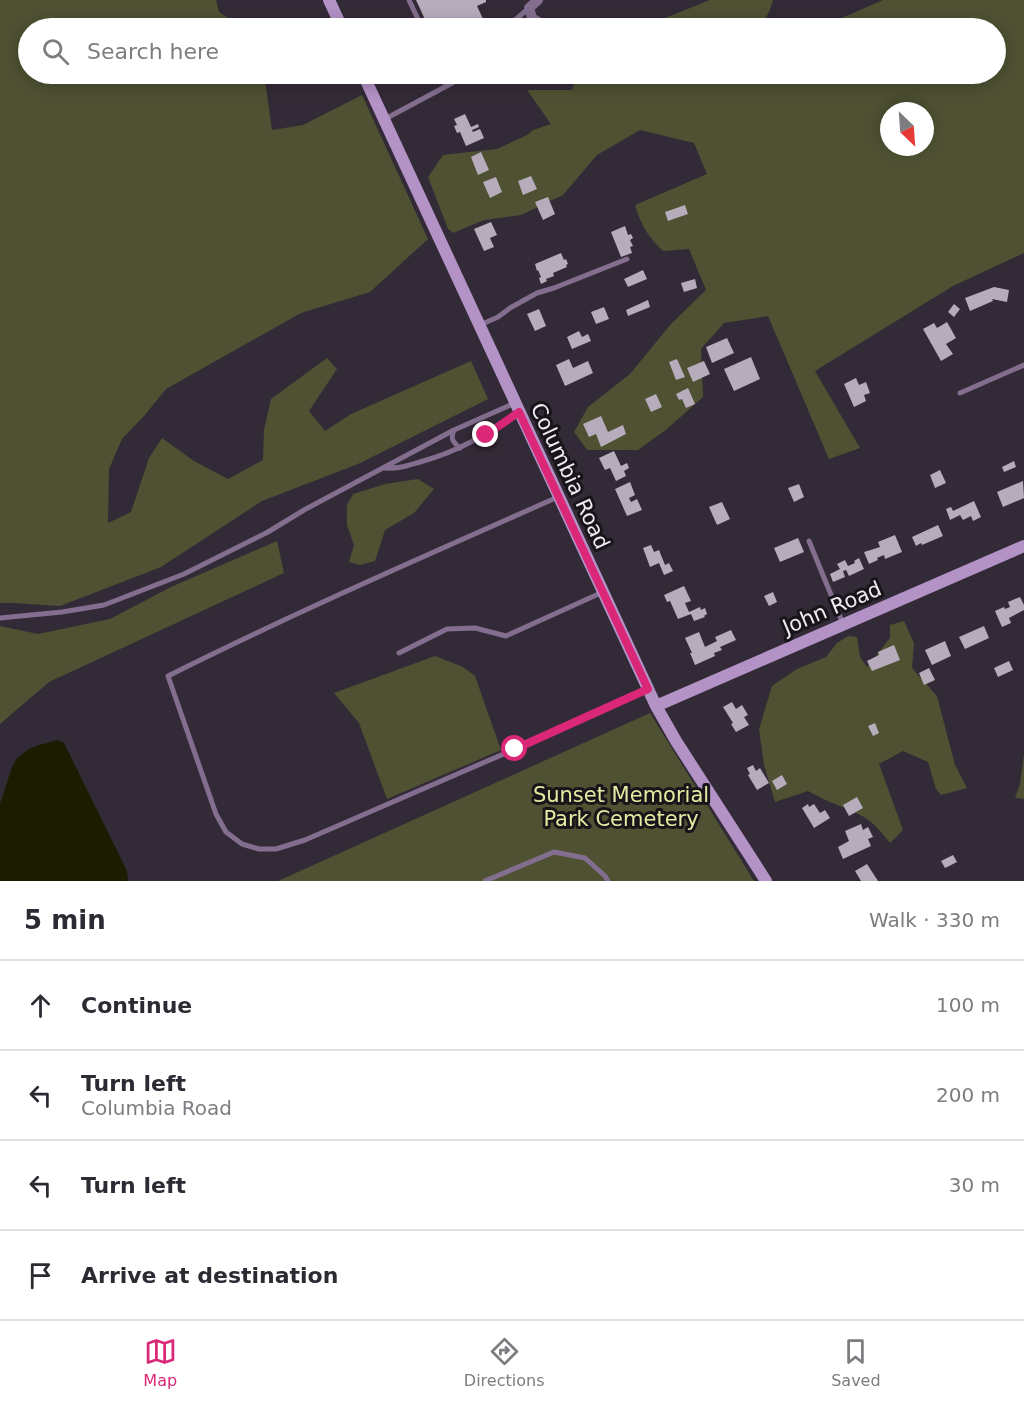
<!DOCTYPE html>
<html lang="en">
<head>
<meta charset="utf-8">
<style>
  :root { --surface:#fff; --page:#f2f2f3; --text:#2b2b33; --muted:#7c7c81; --line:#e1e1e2; --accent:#db2777 }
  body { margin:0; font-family:"DejaVu Sans",sans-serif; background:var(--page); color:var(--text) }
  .compass { position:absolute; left:880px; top:102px; width:54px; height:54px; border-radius:50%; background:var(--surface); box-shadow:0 3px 15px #0003; rotate:155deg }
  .stop { position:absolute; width:18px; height:18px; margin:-14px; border:4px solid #db2777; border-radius:50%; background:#fff }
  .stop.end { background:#db2777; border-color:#fff; box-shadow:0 2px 6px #0008 }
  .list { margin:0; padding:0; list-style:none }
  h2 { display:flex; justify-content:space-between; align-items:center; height:78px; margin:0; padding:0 24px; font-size:26px }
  h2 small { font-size:20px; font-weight:400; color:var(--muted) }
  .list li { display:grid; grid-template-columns:39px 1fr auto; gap:18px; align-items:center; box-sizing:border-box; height:90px; padding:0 24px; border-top:2px solid var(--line) }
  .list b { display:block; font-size:22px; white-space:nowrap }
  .list p { margin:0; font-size:20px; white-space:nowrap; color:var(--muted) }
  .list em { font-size:20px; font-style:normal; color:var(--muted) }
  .icon { flex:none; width:33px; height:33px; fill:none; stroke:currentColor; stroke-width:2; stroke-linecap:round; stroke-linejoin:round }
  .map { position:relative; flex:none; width:1024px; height:881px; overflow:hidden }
  .search { position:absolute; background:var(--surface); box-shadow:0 3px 15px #0003; left:18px; right:18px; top:18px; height:66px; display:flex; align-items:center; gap:15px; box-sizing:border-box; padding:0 21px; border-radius:33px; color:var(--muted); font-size:22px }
  .sheet { height:438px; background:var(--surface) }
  nav { display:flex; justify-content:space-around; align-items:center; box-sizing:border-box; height:84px; border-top:2px solid var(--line); background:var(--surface); font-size:16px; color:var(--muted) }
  nav a { display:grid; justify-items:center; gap:3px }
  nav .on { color:var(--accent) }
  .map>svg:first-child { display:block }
</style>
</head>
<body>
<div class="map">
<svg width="1024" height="881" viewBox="0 0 1024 881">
  <rect width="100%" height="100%" fill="#332a37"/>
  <!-- green -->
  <path fill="#4e5132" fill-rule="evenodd" d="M0,0H216L219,12L244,28H28V74H264L272,130L303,125L362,95L428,239L370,292L301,313L166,389L144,416L122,439L109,469L108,523L131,512L149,458L162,438L194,461L228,479L263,460L264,430L271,399L327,358L337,369L309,411L325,431L351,414L471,361L488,399L358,464L262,501L161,567L60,606L14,603H0Z
    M710,0H773L769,12L760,28H640Z
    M883,0H1024V253L953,286L815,371L860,448L829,459L768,316L724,323L701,349L703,397L667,429L638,450H587L574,432L588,407L630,374L671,324L706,290L689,249L663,251C648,237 641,225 635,205L707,174L694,143L640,130L597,155L563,195L521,215L484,220L453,233L448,229L428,177L443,155L497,149L527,135L533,130L551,124L527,90H572L578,74H996V28H819ZM889,111H925V147H889Z
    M418,479L434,489L414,513L385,530L375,561L360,565L349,562L354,545L347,525V505L353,494L385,484Z
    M277,541L284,573L49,682L0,724V626L38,634L110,619L171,587Z
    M904,621L914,643L912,668L937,696L955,765L967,788L941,795L936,789L928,762L903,751L879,764L903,830L890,843C883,834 874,823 864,817C846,807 826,802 808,791L775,802L764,765L759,729L772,686L797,669L826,657L837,643L848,636L857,637L860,657L867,667L890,638V625Z
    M435,656L463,667L475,676L501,750L387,799L359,723L334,693Z
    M650,713L754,881H278Z
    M1024,754V799L1015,798L1020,784Z"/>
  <!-- water -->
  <path fill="#1b1c00" d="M58,740L64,743L127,871L128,881H0V804L12,767L17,758L29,749L39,745Z"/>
  <!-- building -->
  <path fill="#b6acbc" d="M416,0H486V2L477,6L483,19L474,23L477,28H429Z
    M465,114L471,127L478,124L479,127L472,130L473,132L480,129L484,138L466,146L460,132L457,133L454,126L457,125L454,119Z
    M481,152L489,170L478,175L471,157Z
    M531,176L537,189L523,195L518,181Z
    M496,177L502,192L490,198L483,182Z
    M548,197L555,214L543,220L535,202Z
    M685,205L688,214L668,221L665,212Z
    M491,222L497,235L490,238L494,247L484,251L474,229Z
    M625,226L628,235L631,234L633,238L630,240L633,246L630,247L632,253L621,257L611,232Z
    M561,253L564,260L566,259L568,264L566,265L567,267L553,273L554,276L546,279L547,281L541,284L539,278L541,277L538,270L537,271L535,264Z
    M643,270L647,279L628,287L624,279Z
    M695,279L697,288L684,292L681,283Z
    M994,287L1009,290L1007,302L992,299L993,301L970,311L965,298Z
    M648,300L650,307L628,316L626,310Z
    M954,304L960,309L954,317L948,312Z
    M604,307L609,319L596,324L591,312Z
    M539,309L546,326L535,331L527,314Z
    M947,322L956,338L946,344L953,354L941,361L923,329L934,323L937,328Z
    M579,331L582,337L588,334L591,341L572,349L567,337Z
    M727,338L734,353L712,363L706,347Z
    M751,357L760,379L734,391L724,369Z
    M569,359L573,368L588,361L593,373L565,386L556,365Z
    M677,359L685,377L676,380L669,362Z
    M704,361L710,374L693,382L687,368Z
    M856,378L859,385L866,382L870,393L864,395L866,401L854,407L844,384Z
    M688,388L695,404L686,408L682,399L679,400L676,394Z
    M656,394L662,407L651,412L645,399Z
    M601,416L608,432L623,425L626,434L601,447L596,434L589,437L583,424Z
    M614,451L621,466L627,463L629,468L624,471L626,476L616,481L610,468L605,470L599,458Z
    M1014,461L1016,467L1004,472L1002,467Z
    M940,470L946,483L935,488L930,475Z
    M1023,481L1024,498L1003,507L997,492Z
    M630,482L635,495L629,498L631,502L637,499L642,510L627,516L615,489Z
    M799,484L804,497L794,502L788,488Z
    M974,501L981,517L973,521L971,516L963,520L960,515L950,520L946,509L951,507L953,511Z
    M722,502L730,519L717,525L709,507Z
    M938,525L943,536L922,545L921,543L916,546L912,537Z
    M895,535L902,552L885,559L884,555L877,558L878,560L869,564L864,552L880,547L878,542Z
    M798,538L804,552L780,562L774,548Z
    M651,545L654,552L659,550L665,565L669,563L673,571L664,575L659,563L650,567L643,548Z
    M859,558L864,569L849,576L846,570L843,571L845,577L833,582L830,574L840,569L837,564L845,560L848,566L855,563L854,561Z
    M684,586L691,601L685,603L689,612L700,607L701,610L705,608L707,614L704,616L705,617L694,621L691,614L678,619L670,601L667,602L664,595Z
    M773,592L777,602L769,606L764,596Z
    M1020,597L1024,605V610L1009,618L1011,623L1002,627L995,611L1004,607L1005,609L1010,607L1008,602Z
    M984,626L989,638L965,649L959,637Z
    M731,630L736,640L720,647L722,650L714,653L715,656L695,665L690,653H692L685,638L699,632L705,647L717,641L715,637Z
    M945,641L951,656L932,665L925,650Z
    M894,645L900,660L872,671L867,661L879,655L878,652Z
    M1009,661L1013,670L998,677L994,668Z
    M929,668L935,680L924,685L919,673Z
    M732,702L736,709L742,705L748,715L744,717L749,725L736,732L731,724L733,723L723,707Z
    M875,723L879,733L873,736L868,726Z
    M753,765L756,771L760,768L769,783L757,790L748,775L750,774L747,768Z
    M782,775L787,784L777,790L772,781Z
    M857,797L863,808L849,816L843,805Z
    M808,804L809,807L814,804L820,813L825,810L830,818L814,828L802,808Z
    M861,824L863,830L868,827L873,837L868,839L871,846L843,859L838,847L849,841L845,831Z
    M953,855L957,862L945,868L941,861Z
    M867,864L878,881H861L855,871Z"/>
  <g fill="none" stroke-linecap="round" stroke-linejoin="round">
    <!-- lane -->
    <path stroke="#836e8f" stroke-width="5" d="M409,0L422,28
      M510,28L513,22L529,8
      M441,74L446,86
      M385,119L469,74
      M480,325L498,317L510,308L537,293L554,288L627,259
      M960,393L1024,365
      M454,430C450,439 453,442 460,448
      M384,468C399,469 406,466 420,462C460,451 485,435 519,412
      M558,497C427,555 296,612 168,676L216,814L226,832L242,844L259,849H276L305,840L515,749L648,689
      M809,541L843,624
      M0,618L62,612L104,605L184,574L268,532L304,510L454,430L515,403
      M399,653L447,629L475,628L506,636L603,592
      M485,881L554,852L585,858L605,876L608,881"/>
    <!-- street -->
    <path stroke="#836e8f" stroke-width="10" d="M538,0L529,8L532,18L548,28"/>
    <!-- secondary -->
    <path stroke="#b392c6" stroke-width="12" d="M329,0L342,28
      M363,74L656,706L676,741L766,881
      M656,706L1024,546"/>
  </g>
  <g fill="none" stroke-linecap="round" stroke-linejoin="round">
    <!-- route -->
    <path stroke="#db2777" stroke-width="8" d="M486,435L519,412L648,689L515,749"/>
  </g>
  <g text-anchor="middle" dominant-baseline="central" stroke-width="6" stroke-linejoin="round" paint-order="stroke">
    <!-- street labels -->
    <g font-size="21" fill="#f0ebf3" stroke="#18151a">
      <text transform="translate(570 476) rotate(65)">Columbia Road</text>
      <text transform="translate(832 608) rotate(-23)">John Road</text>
    </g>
    <!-- park labels -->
    <g font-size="21" fill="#e3eaa2" stroke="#18151a">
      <text x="621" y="795">Sunset Memorial<tspan x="621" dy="24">Park Cemetery</tspan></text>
    </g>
  </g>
</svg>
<svg class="compass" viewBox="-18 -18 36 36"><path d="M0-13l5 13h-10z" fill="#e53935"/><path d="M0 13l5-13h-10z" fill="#7c7c81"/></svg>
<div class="stop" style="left:515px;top:749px"></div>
<div class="stop end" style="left:486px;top:435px"></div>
<div class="search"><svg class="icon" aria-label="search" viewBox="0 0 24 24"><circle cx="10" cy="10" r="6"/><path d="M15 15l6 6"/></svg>Search here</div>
</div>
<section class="sheet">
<h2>5 min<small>Walk · 330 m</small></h2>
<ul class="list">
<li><svg class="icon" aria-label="ahead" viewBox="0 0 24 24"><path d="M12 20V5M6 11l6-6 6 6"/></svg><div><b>Continue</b></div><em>100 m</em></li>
<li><svg class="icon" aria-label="left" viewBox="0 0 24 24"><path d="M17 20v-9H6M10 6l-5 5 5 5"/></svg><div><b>Turn left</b><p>Columbia Road</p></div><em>200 m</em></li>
<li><svg class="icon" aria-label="left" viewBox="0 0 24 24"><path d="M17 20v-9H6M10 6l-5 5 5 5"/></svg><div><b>Turn left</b></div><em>30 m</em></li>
<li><svg class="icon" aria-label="arrive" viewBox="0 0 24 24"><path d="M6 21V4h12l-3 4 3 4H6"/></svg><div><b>Arrive at destination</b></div></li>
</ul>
</section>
<nav>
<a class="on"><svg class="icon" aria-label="map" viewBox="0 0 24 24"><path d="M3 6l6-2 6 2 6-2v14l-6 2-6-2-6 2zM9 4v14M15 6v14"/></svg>Map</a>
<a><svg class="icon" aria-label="directions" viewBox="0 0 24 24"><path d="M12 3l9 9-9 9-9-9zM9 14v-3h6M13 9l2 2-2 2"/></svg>Directions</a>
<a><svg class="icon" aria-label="saved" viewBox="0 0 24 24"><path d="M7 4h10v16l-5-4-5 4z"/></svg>Saved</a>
</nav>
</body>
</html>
